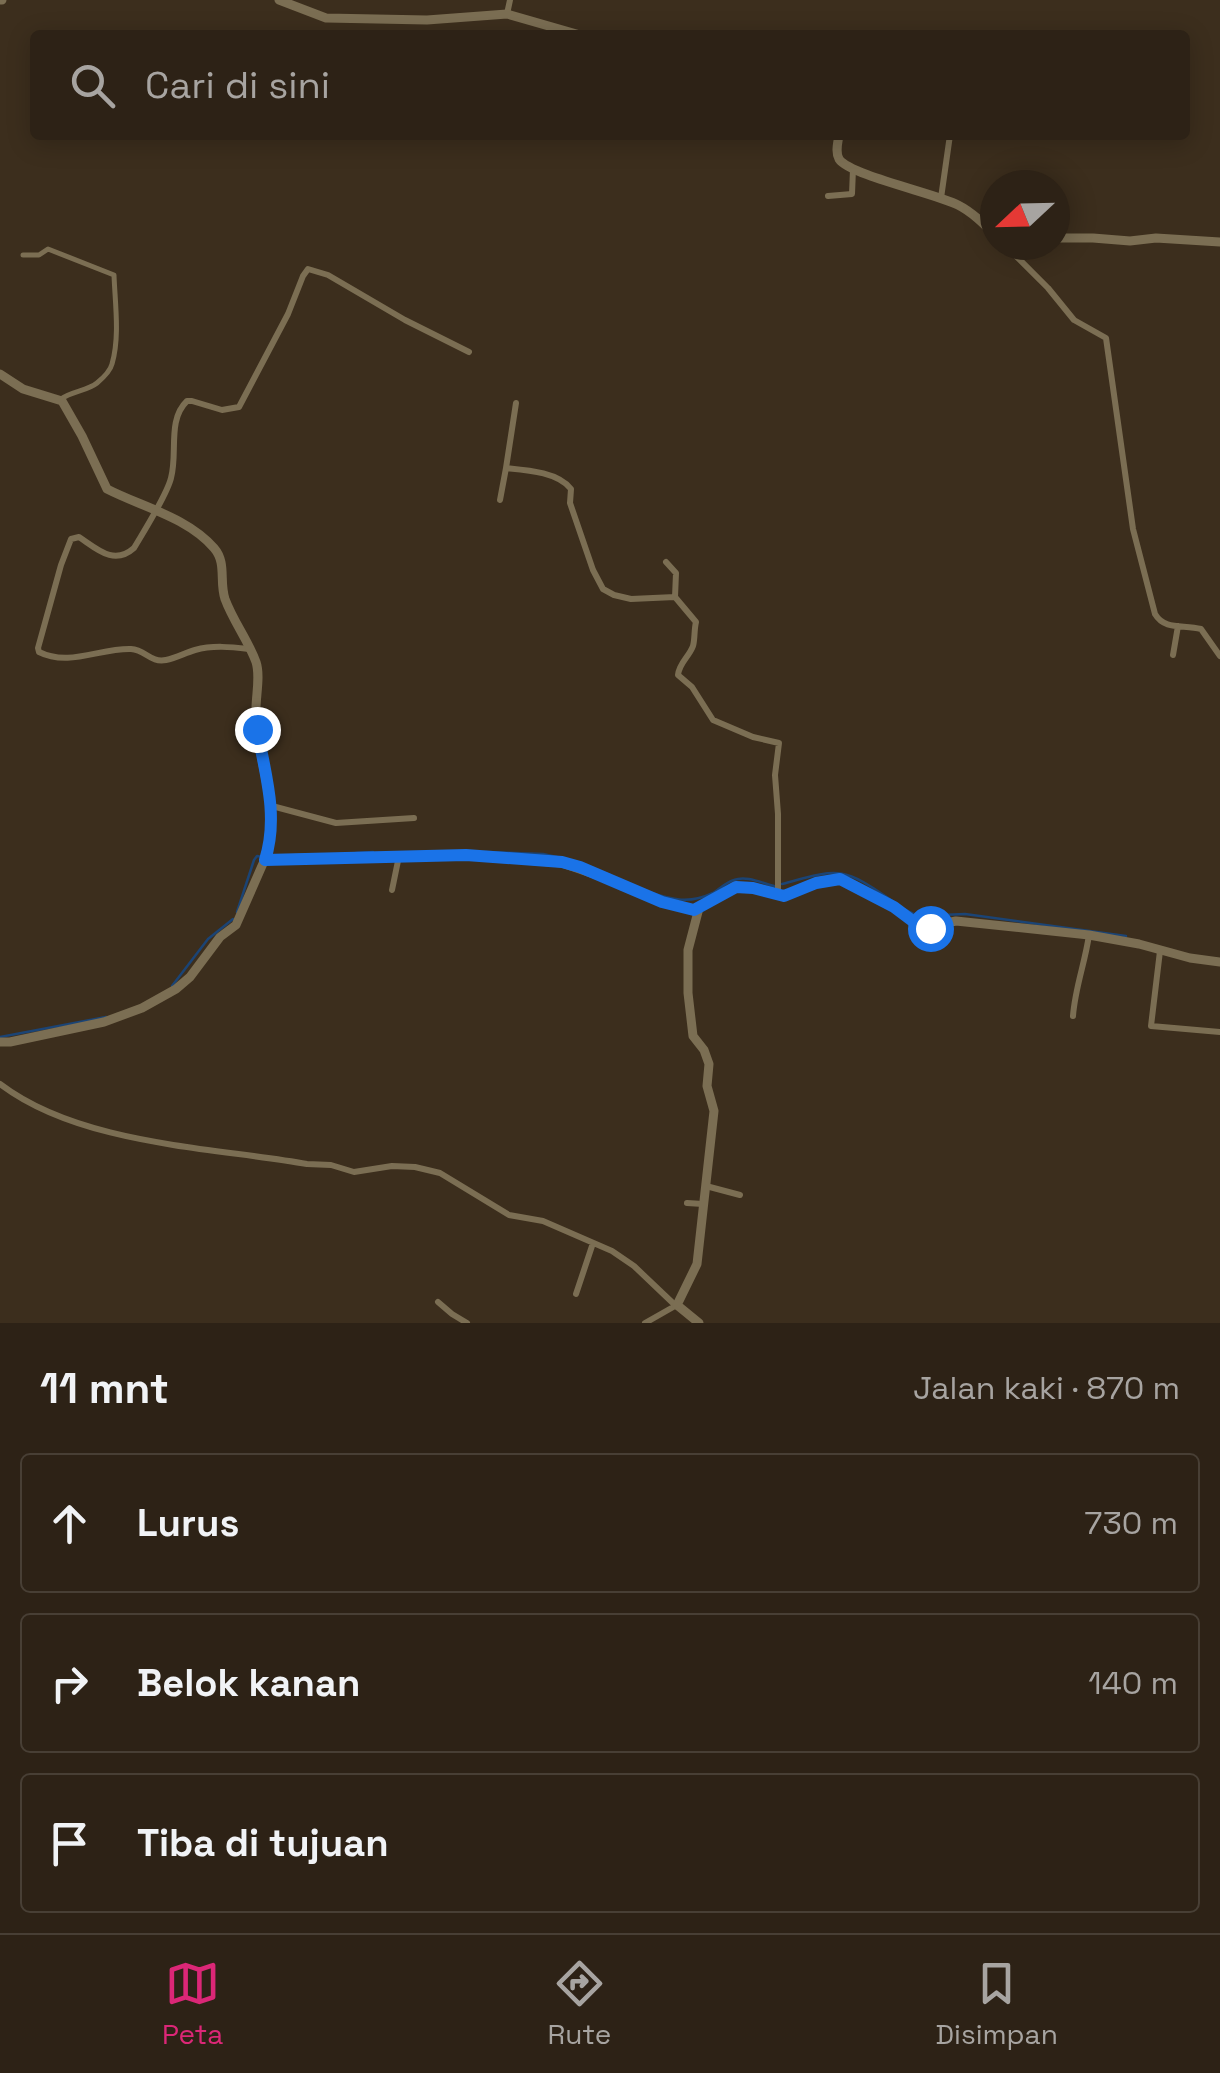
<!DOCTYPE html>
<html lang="id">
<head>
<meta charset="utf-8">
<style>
  :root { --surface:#2d2216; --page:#392f23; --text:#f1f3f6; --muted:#a7a4a1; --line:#483f35; --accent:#db2777 }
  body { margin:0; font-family:"Space Grotesk",sans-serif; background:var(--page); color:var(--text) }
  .compass { position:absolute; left:980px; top:170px; width:90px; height:90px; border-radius:50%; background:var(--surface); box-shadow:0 5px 25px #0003; rotate:248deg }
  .stop { position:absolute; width:30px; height:30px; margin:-22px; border:8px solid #1a73e8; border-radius:50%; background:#fff }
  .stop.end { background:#1a73e8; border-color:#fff; box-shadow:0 2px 10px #0008 }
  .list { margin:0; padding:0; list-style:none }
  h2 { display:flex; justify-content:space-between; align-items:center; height:130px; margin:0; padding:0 40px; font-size:42px }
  h2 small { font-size:32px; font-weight:400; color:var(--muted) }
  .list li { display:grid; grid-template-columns:65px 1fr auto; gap:30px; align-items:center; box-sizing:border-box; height:140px; margin:0 20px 20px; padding:0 20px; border:2px solid var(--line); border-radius:10px }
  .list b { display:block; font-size:38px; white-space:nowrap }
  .list em { font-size:32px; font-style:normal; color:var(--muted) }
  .icon { flex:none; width:55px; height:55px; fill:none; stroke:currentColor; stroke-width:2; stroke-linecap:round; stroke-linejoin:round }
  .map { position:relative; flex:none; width:1220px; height:1323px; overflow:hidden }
  .search { position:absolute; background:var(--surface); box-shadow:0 5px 25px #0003; left:30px; right:30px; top:30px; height:110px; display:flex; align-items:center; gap:25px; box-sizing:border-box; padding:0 35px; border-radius:10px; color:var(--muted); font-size:38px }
  .sheet { height:610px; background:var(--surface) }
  nav { display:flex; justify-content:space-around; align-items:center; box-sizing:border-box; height:140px; border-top:2px solid var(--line); background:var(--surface); font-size:28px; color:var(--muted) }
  nav a { display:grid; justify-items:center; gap:5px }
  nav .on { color:var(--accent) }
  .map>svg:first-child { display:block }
</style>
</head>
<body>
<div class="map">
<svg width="1220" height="1323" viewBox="0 0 1220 1323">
  <rect width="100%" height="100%" fill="#3c2e1d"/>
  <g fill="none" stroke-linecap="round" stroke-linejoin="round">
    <!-- stream -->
    <path stroke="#1b4475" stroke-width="2.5" d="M486,852L543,854L566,859L610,875
      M356,853L373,852
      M782,884C841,868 842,866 894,902
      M649,892C672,900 690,904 713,893C720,889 726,882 734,880C746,875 762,883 774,886
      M904,909L918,916L965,914L1126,936
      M237,912L254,860L257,856L264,857
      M172,986L208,939L233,919
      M0,1037L106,1017"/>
    <!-- pedestrian -->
    <path stroke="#7b6e53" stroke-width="5" d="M23,255H39L48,249L114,275C115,303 120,337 112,364C110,372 103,378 97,383C87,391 72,391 61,399"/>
    <!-- minor -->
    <path stroke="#7b6e53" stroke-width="6" d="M507,14L510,0
      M621,135H622
      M828,196L852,194L853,169
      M941,198L950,135
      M1005,245L1048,288L1074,320L1106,338L1133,529L1155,614C1165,631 1184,624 1201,629L1220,656
      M506,468L516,403
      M500,500L506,468C526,470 558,472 571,489L570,503L593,570L603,589L614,595L631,599L675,597
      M666,562L676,573L675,597L696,622C694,630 695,639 693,646C689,657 679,663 678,675L692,687L713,720L753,737L779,743L775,775L778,814V896
      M249,649C231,647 213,645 195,650C185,653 176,658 166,660C150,663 146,650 131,649C100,648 69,667 39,652L38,648L61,565L71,539L79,537C97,549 114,566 134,548C144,531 167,495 171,478C178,453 167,420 187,401H192L222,410L239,407L288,314L303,276L308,269L328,275L405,320L469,352
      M1173,655L1178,626
      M272,806L336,823L414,818
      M392,890L399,856
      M1160,951L1151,1026L1220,1032
      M1073,1016C1075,988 1085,963 1089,935
      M0,1084C80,1145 211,1147 307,1164L331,1165L354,1172L392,1166L415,1167L440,1173L509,1215L543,1221L612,1251L634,1266L676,1306
      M706,1186L740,1195
      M687,1203L703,1204
      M576,1294L593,1243
      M438,1302L452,1314L467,1323
      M645,1323L675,1306"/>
    <!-- tertiary -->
    <path stroke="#7b6e53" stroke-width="9" d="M0,0H2
      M279,0L326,18L427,20L507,14L580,35
      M839,135C838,142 835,152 839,159C849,175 937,194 958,205C972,212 984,224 995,235
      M1055,238H1093L1130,241L1156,238L1220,242
      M0,374L23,389L62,401L82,436L107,489C142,507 187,517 214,548C227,563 219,581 225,599C233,621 248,640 256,662C261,677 255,698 256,715C258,767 281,806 265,859
      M0,1042H10L104,1022L142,1008L176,989L190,977L220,937L236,925L265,859L466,855L562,863L614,881L662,902L694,910L736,887L753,888L784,897L816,883L840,879L894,907L914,922L927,927L956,921L1089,935L1139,944L1190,958L1220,962
      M699,1323L677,1305L697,1264L714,1111L707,1086L709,1064L704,1050L693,1036L688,993V950L699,908"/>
  </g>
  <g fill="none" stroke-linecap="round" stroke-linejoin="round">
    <!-- route -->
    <path stroke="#1a73e8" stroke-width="12" d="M257,729C265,773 279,816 265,860L466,855L562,862L580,867L662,902L694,910L736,887L753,888L784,896L816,883L840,879L894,907L914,922L930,928"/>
  </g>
</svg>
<svg class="compass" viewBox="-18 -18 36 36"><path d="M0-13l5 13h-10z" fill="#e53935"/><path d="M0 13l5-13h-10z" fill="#a7a4a1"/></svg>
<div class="stop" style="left:930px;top:928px"></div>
<div class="stop end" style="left:257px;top:729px"></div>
<div class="search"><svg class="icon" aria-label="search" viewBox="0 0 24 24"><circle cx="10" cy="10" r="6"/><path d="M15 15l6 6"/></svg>Cari di sini</div>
</div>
<section class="sheet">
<h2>11 mnt<small>Jalan kaki · 870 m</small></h2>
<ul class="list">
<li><svg class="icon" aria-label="ahead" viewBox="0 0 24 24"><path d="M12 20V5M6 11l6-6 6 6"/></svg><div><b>Lurus</b></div><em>730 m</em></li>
<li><svg class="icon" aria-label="right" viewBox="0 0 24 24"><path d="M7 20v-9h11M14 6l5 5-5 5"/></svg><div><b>Belok kanan</b></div><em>140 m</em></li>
<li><svg class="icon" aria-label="arrive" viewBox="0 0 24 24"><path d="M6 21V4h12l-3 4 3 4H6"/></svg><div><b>Tiba di tujuan</b></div></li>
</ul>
</section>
<nav>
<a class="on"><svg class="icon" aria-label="map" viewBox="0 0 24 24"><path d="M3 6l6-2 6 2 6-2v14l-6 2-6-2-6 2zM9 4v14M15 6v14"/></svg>Peta</a>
<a><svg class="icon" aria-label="directions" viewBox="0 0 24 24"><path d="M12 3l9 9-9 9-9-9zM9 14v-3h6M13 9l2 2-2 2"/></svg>Rute</a>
<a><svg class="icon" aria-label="saved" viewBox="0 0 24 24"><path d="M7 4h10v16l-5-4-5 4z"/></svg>Disimpan</a>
</nav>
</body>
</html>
